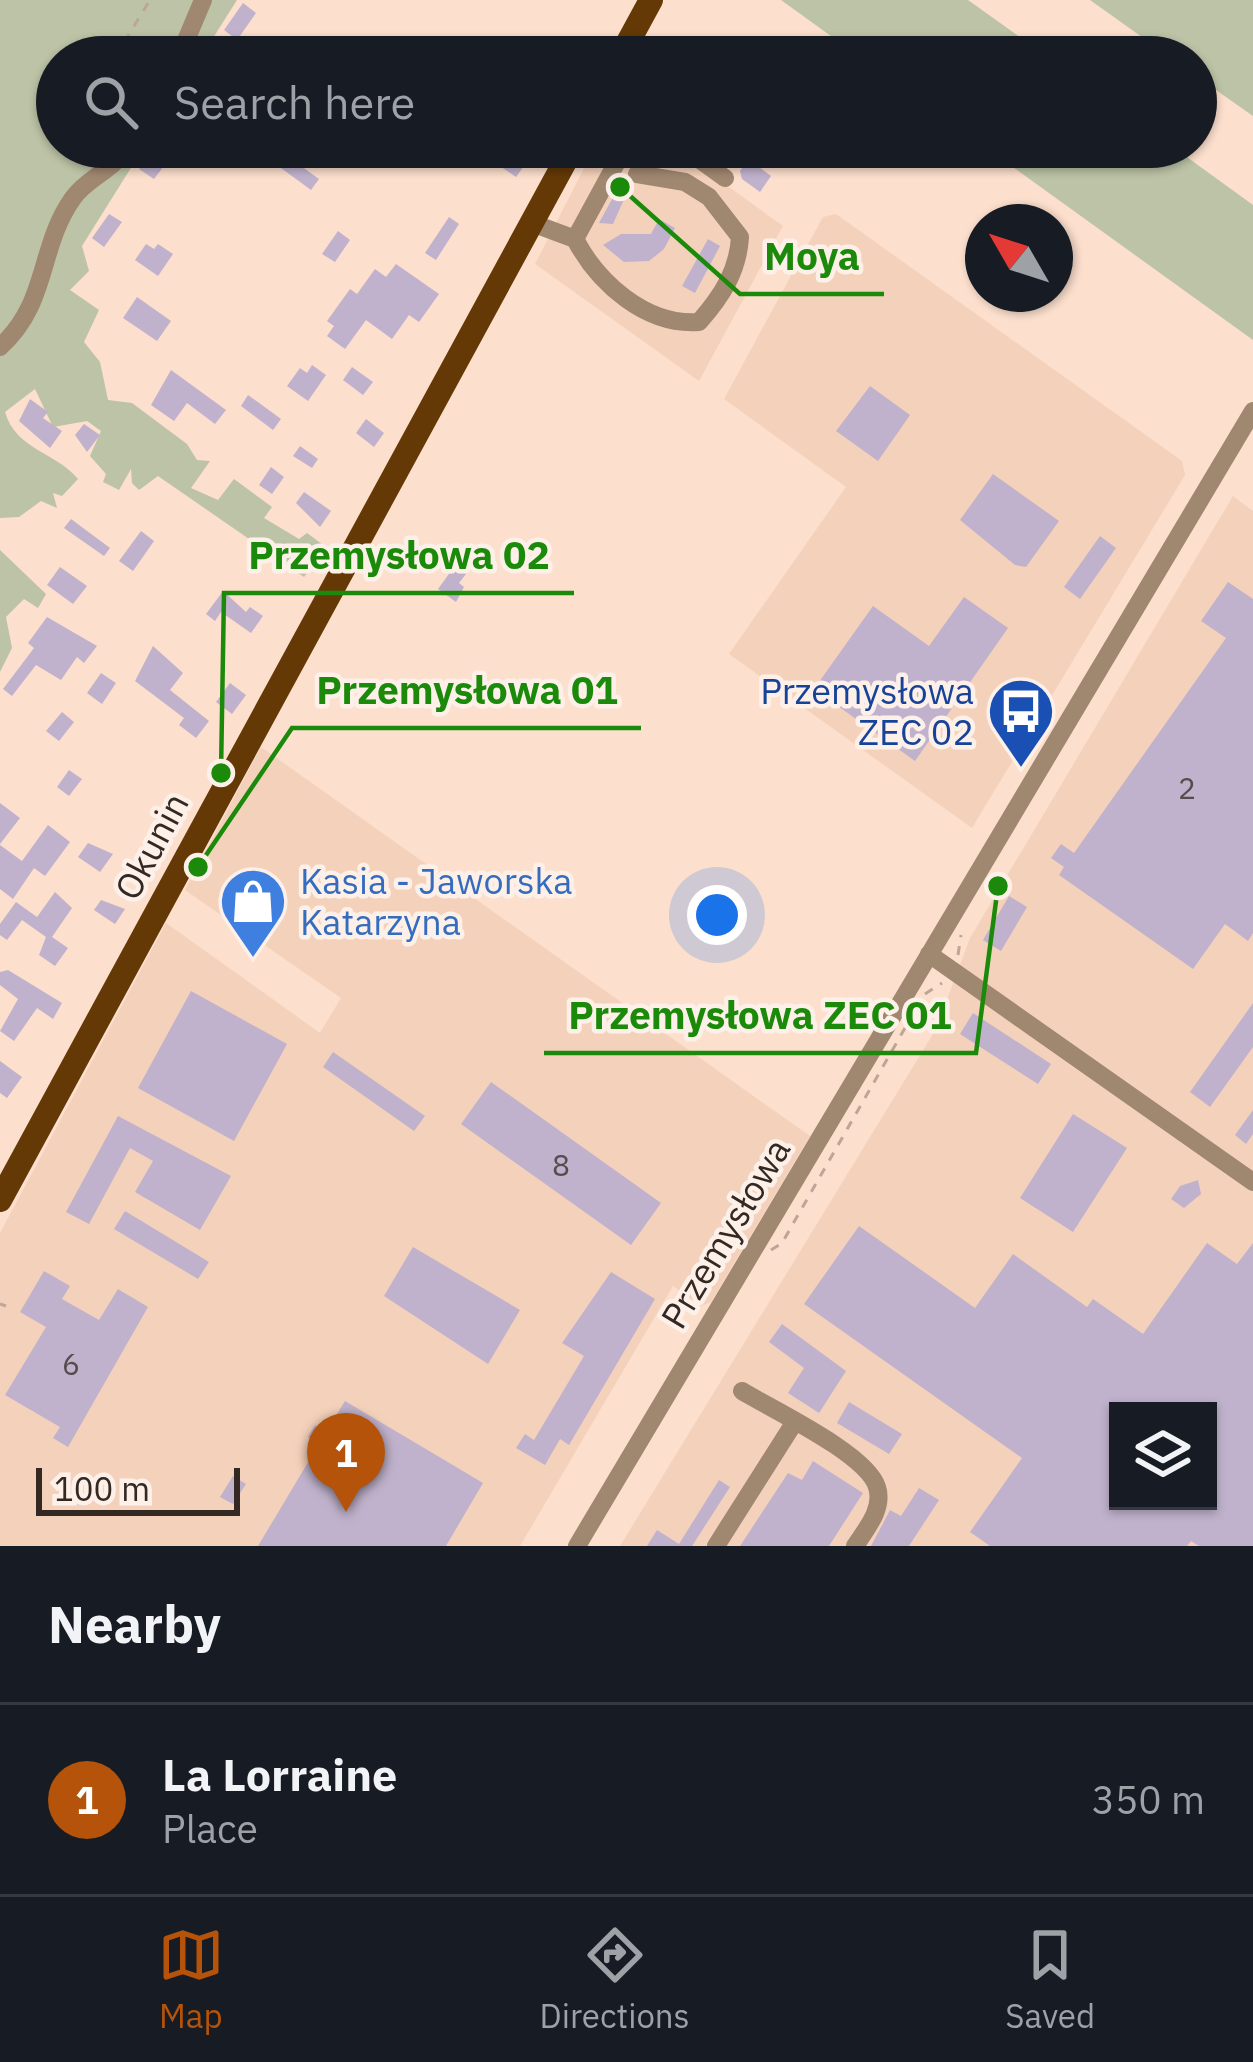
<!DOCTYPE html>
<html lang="en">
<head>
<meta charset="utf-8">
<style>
  :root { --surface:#171b24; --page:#20242c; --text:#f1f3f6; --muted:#9ea1a6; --line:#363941; --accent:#b45309 }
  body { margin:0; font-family:"IBM Plex Sans",sans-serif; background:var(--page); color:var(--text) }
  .controls { position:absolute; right:36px; bottom:36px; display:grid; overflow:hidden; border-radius:0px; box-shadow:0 3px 9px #0004 }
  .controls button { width:108px; height:108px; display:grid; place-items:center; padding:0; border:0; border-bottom:3px solid var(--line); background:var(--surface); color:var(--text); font:60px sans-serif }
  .compass { position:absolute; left:965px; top:204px; width:108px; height:108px; border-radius:50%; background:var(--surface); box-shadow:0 3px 9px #0004; rotate:309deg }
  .scale { position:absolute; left:36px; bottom:30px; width:204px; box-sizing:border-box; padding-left:12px; border:6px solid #342922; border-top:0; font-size:33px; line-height:42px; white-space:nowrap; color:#342922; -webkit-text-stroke:9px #fcf0e9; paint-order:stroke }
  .you { position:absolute; left:717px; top:915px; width:42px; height:42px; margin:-30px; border:9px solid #fff; border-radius:50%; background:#1a73e8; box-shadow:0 0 0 18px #1a73e833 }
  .badge { display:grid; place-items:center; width:78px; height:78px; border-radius:50%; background:var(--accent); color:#fff; font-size:39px; font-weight:700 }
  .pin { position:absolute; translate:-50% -99px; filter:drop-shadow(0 3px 6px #0008) }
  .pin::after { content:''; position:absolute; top:63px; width:42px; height:36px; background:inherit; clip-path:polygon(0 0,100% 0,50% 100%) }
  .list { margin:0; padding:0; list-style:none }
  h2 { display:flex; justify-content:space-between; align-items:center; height:156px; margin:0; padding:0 48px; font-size:51px }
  h2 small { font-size:39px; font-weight:400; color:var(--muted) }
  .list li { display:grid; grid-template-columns:78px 1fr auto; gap:36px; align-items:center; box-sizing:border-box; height:192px; padding:0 48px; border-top:3px solid var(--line) }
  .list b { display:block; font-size:45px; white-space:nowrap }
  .list p { margin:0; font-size:39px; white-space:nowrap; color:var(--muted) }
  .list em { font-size:39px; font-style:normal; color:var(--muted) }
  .icon { flex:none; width:66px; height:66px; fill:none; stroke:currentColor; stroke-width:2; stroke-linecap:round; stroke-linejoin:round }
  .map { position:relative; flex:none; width:1253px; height:1546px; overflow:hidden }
  .search { position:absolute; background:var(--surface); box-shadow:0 3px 9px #0004; left:36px; right:36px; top:36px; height:132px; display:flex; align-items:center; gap:30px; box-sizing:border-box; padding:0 42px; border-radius:66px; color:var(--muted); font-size:45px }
  .sheet { height:348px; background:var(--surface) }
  nav { display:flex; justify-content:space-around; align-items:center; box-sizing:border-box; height:168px; border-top:3px solid var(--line); background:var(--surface); font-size:33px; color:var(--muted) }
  nav a { display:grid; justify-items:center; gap:6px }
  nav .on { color:var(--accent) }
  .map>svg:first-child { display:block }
</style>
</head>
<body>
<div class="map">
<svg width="1253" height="1546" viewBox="0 0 1253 1546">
  <rect width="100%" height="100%" fill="#fcdfcd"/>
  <!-- built -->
  <path fill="#f4d1ba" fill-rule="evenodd" d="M595,147H673L783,226L699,381L535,264Z
    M836,214L1182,461L1185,475L972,828L729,654L846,487L724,399L823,217Z
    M1233,496L1253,511V1546H620L936,1029L970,938ZM1118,1411H1208V1501H1118Z
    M261,747L810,1136L711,1302L701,1306L673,1286L520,1546H0V1233L166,923L320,1033L341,998L185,890Z"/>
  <!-- green -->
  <path fill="#bdc3a6" d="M0,0H237L201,57H57V147H144L82,246L89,271L70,290L99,310L84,342L100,362L108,400L132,403L187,444L197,460L210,461L191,488L218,500L234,479L272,507L264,518L299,539L307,533L326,547L304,577L158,476L139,490L132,483L131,469L119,490L103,482L106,474L90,456L101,431L87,421L53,427L35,389L5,412C16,450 56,452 78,479L62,496L53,493L57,508L41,501L19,517L0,518Z
    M781,0H968L1048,57H860Z
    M1090,0H1253V116L1196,76V57H1170Z
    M985,147H1173L1253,205V340Z
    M0,550L46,594L38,608L24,599L6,617L12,648L0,672Z"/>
  <!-- building -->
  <path fill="#c0b2cc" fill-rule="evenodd" d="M243,3L256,13L237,40L224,30Z
    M275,147L319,179L311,190L266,157Z
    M463,147H480L496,159L490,167Z
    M509,147L532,155L516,177L497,164Z
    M152,151L167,162L154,179L139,169Z
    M748,159L771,176L760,192L742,179L740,171Z
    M624,177L630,186L613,224L599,223Z
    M109,214L122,222L104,247L92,238Z
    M449,217L459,224L436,260L425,253Z
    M659,219L675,228L664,249L649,261L624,262L603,245L621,234H651Z
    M338,231L350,240L335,262L322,254Z
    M708,239L720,246L695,293L682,286Z
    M146,244L154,249L158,244L173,254L158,276L135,260Z
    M396,264L439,294L419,322L409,315L392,339L366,320L345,349L327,336L334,326L327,321L350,289L357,294L375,269L386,277Z
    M137,297L171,321L157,341L123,318Z
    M312,365L326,375L308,401L287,386L300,368L307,373Z
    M352,367L373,382L363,395L343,380Z
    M171,370L226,410L215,424L187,403L174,421L151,405Z
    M870,386L910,415L878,461L836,431Z
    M248,395L281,419L273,430L241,406Z
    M30,399L48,412L43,418L62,431L50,448L19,421Z
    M366,419L384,433L374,447L356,433Z
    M84,424L100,435L87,452L75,435Z
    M300,446L318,459L312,468L293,456Z
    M271,467L284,477L272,494L259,485Z
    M993,474L1059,521L1026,567L1015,565L960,520Z
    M304,492L331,511L320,527L296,503Z
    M71,519L110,548L104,556L64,528Z
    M141,531L154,541L133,571L119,561Z
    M1100,536L1116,548L1080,599L1064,587Z
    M464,553L476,561L459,583L464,587L456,602L438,589Z
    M60,567L87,586L73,604L47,585Z
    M1228,582L1253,599V933L1248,941L1225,924L1193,969L1059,875L1064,867L1051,858L1061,844L1074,853L1226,638L1201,621Z
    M223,591L246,612L250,607L263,616L251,633L221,612L215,621L206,614Z
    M964,597L1008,628L915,761L814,689L873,606L929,646Z
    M47,617L97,646L84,663L77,657L61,680L36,665L12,696L3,689L34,648L28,643Z
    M153,646L183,673L170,690L209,721L196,738L179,725L184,718L135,681Z
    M101,673L116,683L102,704L87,693Z
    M230,683L246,695L232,714L216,702Z
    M62,712L74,722L59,741L46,731Z
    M69,770L82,779L69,796L57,787Z
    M0,803L20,818L0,844Z
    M48,825L70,842L45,876L34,868L13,899L0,889V845L22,861Z
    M88,843L113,854L100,872L78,857Z
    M55,892L72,908L52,937L68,948L55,966L39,955L46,937L22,920L7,940L0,935V924L16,902L37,917Z
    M1009,896L1027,907L1001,951L983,940Z
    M101,900L125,909L115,924L94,910Z
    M8,970L62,1003L53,1019L37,1008L14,1041L0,1031L18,999L0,985V972Z
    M191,991L287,1044L234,1141L138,1088Z
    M1253,1003V1047L1210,1107L1190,1092Z
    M973,1013L1051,1064L1038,1084L960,1034Z
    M333,1052L425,1116L414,1131L323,1067Z
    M0,1061L22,1077L7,1098L0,1093Z
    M491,1082L661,1203L631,1245L461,1124Z
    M1253,1110V1134L1246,1144L1235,1135Z
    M1073,1114L1127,1148L1073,1232L1020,1198Z
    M118,1116L231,1176L200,1230L135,1192L153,1161L130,1148L89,1224L66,1212Z
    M1198,1180L1201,1194L1184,1208L1171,1199L1180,1186Z
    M125,1211L209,1262L198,1279L114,1229Z
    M859,1226L975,1308L1013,1254L1087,1307L1093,1299L1143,1334L1207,1243L1237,1264L1253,1243V1546H1199L1191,1541L1187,1546H990L970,1532L1022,1458L804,1304ZM1118,1411H1208V1501H1118Z
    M413,1247L520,1310L488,1364L384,1296Z
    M44,1271L70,1286L62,1299L99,1320L118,1289L148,1307L68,1447L53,1438L60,1427L5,1395L46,1327L20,1312Z
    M611,1272L655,1299L569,1445L560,1439L545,1465L516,1448L525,1434L534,1440L584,1356L562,1343Z
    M782,1324L846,1371L819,1413L788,1393L804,1368L769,1342Z
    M345,1401L483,1483L446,1546H258L319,1444L308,1437L315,1425L326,1432Z
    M849,1402L902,1434L889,1454L837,1423Z
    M813,1461L863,1493L829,1546H740L788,1473L802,1480Z
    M233,1476L246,1484L233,1504L220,1497Z
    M719,1480L730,1487L692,1546H647L657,1530L679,1544Z
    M919,1488L939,1500L909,1546H871L890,1510L901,1516Z"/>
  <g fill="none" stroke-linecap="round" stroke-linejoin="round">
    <!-- path -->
    <path stroke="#bda697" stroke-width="3" stroke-dasharray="9 9" stroke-linecap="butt" d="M115,57L150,0
      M83,165L88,147
      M958,955L961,935
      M925,994L942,983
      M771,1250L782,1243L905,1028
      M0,1304L6,1306"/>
    <!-- minor -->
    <path stroke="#a08770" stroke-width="18" d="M179,57L203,0
      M682,147L725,178
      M532,223L575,239L624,149L620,147
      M575,239C598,283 646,326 699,322C722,296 738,271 740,237L709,197L685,182L637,174
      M0,347C49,303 38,247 73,198C88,177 113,171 127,147
      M929,954L1253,1182
      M742,1391C773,1410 867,1454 877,1487C884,1509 866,1529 855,1546
      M577,1546L1253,411
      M716,1546L794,1423"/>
    <!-- major -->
    <path stroke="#643905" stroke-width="24" d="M620,57L651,0
      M0,1200L573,147"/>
  </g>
  <!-- icons -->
  <defs>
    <symbol id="bus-pin" viewBox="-11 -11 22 30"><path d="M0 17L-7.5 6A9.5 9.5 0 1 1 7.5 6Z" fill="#1a4fb4" stroke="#fcf0e9"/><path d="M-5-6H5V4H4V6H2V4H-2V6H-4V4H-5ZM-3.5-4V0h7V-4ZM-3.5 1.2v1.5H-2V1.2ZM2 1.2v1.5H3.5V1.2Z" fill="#fff"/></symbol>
    <symbol id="shop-pin" viewBox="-11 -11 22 30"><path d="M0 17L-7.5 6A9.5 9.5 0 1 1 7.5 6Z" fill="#3f7fe0" stroke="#fcf0e9"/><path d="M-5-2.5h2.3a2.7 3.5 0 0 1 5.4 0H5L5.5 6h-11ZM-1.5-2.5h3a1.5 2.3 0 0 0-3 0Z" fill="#fff"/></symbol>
  </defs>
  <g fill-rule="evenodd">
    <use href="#bus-pin" x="983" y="673" width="76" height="104"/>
    <use href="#shop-pin" x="215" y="863" width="76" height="104"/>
  </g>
  <g text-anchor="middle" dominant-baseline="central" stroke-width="9" stroke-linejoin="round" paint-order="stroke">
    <!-- number labels -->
    <g font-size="30" fill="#574b4c">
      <text x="1187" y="787">2</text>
      <text x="561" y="1164">8</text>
      <text x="71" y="1363">6</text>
    </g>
    <!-- transit labels -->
    <g font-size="36" fill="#164399" stroke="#fcf0e9" text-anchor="end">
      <text x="974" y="690">Przemysłowa<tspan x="974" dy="41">ZEC 02</tspan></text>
    </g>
    <!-- street labels -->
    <g font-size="36" fill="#342922" stroke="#fcf0e9">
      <text transform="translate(151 846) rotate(-62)">Okunin</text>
      <text transform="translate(725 1233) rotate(-59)">Przemysłowa</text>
    </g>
    <!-- shop labels -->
    <g font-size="36" fill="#366cbe" stroke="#fcf0e9" text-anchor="start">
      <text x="300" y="880">Kasia - Jaworska<tspan x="300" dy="41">Katarzyna</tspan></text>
    </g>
  </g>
  <!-- callouts -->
  <path fill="none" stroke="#1b8a0a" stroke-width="4.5" d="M620 187L740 294H884M221 773L224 593H574M198 867L292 728H641M998 886L976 1053H544"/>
  <g fill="#1b8a0a" stroke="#fcf0e9" stroke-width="4.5">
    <circle cx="620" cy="187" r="12"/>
    <circle cx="221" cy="773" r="12"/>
    <circle cx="198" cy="867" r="12"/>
    <circle cx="998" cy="886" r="12"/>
  </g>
  <g font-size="39" text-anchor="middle" font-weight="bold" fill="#1b8a0a" stroke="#fcf0e9" stroke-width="9" stroke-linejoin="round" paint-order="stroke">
    <text x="812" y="270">Moya</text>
    <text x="399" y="569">Przemysłowa 02</text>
    <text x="467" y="704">Przemysłowa 01</text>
    <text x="760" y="1029">Przemysłowa ZEC 01</text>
  </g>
</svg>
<div class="controls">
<button><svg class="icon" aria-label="layers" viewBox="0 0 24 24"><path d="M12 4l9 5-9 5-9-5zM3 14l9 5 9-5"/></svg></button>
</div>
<svg class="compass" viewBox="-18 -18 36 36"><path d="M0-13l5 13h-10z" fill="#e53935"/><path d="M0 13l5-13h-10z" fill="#9ea1a6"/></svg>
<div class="scale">100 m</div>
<div class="you"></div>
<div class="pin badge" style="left:346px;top:1512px">1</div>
<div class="search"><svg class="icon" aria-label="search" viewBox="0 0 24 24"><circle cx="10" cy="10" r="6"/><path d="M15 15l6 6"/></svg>Search here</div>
</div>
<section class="sheet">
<h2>Nearby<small></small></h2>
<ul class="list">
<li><span class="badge">1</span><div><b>La Lorraine</b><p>Place</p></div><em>350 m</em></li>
</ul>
</section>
<nav>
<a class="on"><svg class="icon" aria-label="map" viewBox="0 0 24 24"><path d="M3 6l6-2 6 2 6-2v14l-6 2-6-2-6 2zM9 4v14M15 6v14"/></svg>Map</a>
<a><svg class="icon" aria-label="directions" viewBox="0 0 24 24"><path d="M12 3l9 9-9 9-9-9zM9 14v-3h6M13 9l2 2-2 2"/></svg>Directions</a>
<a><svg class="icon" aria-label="saved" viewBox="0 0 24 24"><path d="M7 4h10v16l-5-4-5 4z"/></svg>Saved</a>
</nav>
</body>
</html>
